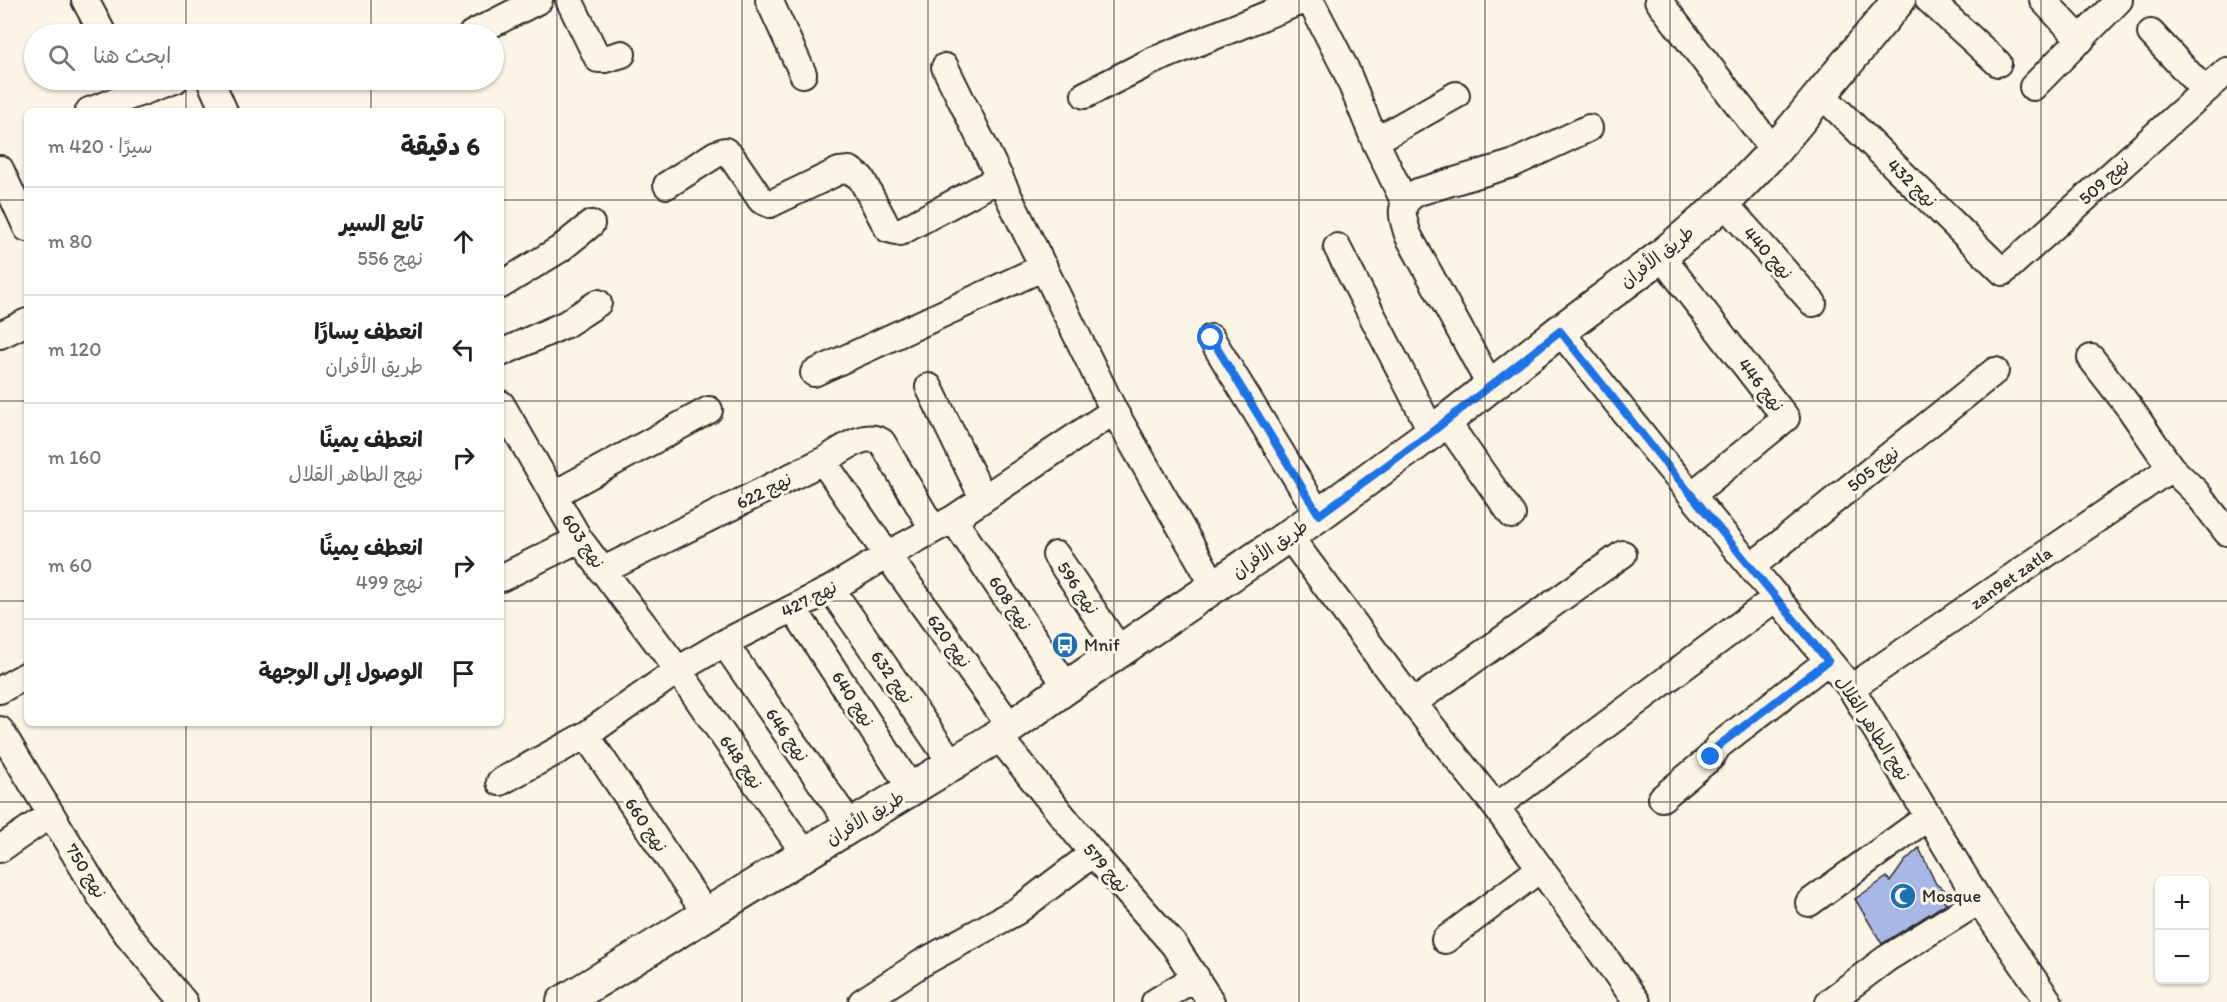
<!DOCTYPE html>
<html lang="ar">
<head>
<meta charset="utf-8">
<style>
  :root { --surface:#fff; --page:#f2f2f2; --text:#222; --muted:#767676; --line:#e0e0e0 }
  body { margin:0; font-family:Itim,"Playpen Sans Arabic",sans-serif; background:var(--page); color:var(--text); direction:rtl }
  .controls { position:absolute; right:18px; bottom:18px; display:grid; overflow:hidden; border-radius:9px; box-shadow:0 2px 4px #0004 }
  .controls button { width:54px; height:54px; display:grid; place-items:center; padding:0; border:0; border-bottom:2px solid var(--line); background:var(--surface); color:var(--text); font:30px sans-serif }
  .stop { position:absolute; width:18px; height:18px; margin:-14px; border:4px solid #1a73e8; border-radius:50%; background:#fff }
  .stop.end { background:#1a73e8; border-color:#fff; box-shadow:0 2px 6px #0008 }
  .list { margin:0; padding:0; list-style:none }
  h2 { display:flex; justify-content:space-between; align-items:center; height:78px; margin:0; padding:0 24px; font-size:26px }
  h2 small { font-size:20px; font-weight:400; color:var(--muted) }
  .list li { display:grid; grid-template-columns:39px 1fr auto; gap:18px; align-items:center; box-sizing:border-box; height:108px; padding:0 24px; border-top:2px solid var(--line) }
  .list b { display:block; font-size:22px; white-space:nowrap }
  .list p { margin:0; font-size:20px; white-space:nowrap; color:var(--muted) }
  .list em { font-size:20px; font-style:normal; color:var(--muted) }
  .icon { flex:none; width:33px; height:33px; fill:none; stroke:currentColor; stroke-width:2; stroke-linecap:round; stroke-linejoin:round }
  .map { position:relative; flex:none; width:2227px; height:1002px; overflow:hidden; direction:ltr }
  .search { position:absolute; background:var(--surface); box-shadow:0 2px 4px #0004; left:24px; top:24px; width:480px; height:66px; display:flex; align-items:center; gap:15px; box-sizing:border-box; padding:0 21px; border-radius:33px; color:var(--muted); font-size:22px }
  .panel { position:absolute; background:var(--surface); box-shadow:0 2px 4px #0004; left:24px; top:108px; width:480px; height:618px; border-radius:9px; direction:rtl }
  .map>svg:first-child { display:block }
</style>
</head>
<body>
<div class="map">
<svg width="2227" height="1002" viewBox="0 0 2227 1002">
  <rect width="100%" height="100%" fill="#fcf5e5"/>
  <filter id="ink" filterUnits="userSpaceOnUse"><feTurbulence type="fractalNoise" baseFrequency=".0167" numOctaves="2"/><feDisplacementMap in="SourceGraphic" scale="12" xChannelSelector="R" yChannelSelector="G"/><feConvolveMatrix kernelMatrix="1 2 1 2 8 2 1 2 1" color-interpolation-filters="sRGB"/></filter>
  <g filter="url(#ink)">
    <!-- building -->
    <path fill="#a7b8e7" stroke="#2b2b2b" stroke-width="1.5" d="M1919,848L1936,884L1947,892L1942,900L1947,903L1882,944L1855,899L1887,877L1890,882L1905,861Z"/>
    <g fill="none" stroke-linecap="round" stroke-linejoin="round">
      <defs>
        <path id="minor" d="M85,0L103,34
          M569,0L598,59H605L622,54
          M769,0L803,74
          M1310,0L1345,68L1375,141L1405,203
          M1658,0L1774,151
          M1929,0L1998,63
          M2043,0L2081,40
          M2151,33L2204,90
          M472,34L539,0
          M945,67L1114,411L1215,587
          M210,80L224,111
          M2033,87L2119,0
          M1821,94L2003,272L2227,71
          M1085,95L1152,61L1304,0
          M89,111L175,80
          M1375,141L1456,95
          M0,169L27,228
          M667,185L716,154L725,151L731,156L761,200L770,204L839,171L850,170L861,178L888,229L900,232L1000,178
          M1724,203L1813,303
          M1337,247L1432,432
          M1661,256L1786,418L1692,495
          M501,285L560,249L591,224
          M1560,331L1657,453L1851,688L1979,901L2049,1002
          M0,335L27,322
          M1211,338L1319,515
          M501,353L566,324L598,303
          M2091,358L2129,407L2171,468L2196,492L2227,532
          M814,373L1044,267
          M929,387L983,498
          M1491,387L1408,235C1402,215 1397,204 1418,192L1512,164L1589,128
          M501,404L579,539L678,670L805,854
          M1446,421L1512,515
          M823,461C840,452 863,430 882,442L933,529
          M553,495L709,410
          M953,519L1067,687
          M1289,536L1413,703L1496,807L1637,1002
          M1056,555L1120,651
          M1751,567L1995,371
          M602,571L823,461L887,555L1011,727
          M501,578L579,539
          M831,589L953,765
          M793,608L912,790
          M724,643L851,826
          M1851,688L2171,468
          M0,690L27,675
          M1413,703L1623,554
          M0,730L101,897L128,935L184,1002
          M586,735L706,914
          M998,736L1091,851L1174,945L1211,1002
          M500,782L586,735L678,670L724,643L831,589L887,555L953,519L1114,411
          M1662,798L1711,757L1718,746L1828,661
          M1496,807L1777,597
          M0,849L51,814
          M1809,903L1929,816
          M1445,940L1541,868
          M862,1002L922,963L1017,911L1083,861L1091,851
          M1155,1002L1196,977
          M1829,1002L1886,959L1979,901"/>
        <path id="major" d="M563,1002L998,736L1067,687L1319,515L1432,432L1560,331L1661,256L1724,203L1774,151L1899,0"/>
      </defs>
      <!-- minor casing -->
      <use href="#minor" stroke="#2b2b2b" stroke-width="30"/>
      <!-- major casing -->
      <use href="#major" stroke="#2b2b2b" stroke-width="36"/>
      <!-- minor -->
      <use href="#minor" stroke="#fcf5e5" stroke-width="26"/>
      <!-- major -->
      <use href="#major" stroke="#fcf5e5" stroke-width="32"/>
    </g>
  </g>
  <g fill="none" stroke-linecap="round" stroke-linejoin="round" filter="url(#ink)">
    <!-- route -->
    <path stroke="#1a73e8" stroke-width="8" d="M1211,338L1319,515L1432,432L1560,331L1657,453L1828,661L1718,746L1711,757"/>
  </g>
  <!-- grid -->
  <path fill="none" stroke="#2b2b2b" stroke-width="1.5" stroke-opacity="0.55" d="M186,0V34M371,0V34M557,0V1002M742,0V1002M928,0V1002M1114,0V1002M1299,0V1002M1485,0V1002M1670,0V1002M1856,0V1002M2041,0V1002M186,80V111M371,80V111M0,200H27M501,200H2227M0,401H27M501,401H2227M0,601H27M501,601H2227M186,723V1002M371,723V1002M0,802H2227"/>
  <!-- icons -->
  <defs>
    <symbol id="bus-disc" viewBox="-11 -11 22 22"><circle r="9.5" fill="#1f6fb2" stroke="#fcf5e5"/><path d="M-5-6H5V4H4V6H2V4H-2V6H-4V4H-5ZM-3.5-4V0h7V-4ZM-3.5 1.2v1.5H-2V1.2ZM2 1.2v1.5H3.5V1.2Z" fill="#fff"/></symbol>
    <symbol id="mosque-disc" viewBox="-11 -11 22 22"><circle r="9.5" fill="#1f6fb2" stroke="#fcf5e5"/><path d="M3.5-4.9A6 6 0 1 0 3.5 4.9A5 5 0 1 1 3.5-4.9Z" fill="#fff"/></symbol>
  </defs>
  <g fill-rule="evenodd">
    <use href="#bus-disc" x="1050" y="630" width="30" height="30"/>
    <use href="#mosque-disc" x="1888" y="881" width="30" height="30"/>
  </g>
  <g text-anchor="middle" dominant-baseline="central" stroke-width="6" stroke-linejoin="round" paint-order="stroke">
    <!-- street labels -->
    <g font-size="18" fill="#2b2b2b" stroke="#fcf5e5">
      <text transform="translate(2104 181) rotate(-42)">نهج 509</text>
      <text transform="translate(1912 183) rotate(44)">نهج 432</text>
      <text transform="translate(1768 253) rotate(48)">نهج 440</text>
      <text transform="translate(1657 257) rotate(-38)">طريق الأفران</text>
      <text transform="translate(1761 385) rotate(52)">نهج 446</text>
      <text transform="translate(1873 469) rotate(-39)">نهج 505</text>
      <text transform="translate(764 491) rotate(-27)">نهج 622</text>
      <text transform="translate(583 541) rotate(56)">نهج 603</text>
      <text transform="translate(1270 549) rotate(-35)">طريق الأفران</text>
      <text transform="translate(2011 578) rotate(-35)">zan9et zatla</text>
      <text transform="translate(1078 588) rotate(56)">نهج 596</text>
      <text transform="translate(809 599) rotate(-27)">نهج 427</text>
      <text transform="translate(1010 603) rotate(56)">نهج 608</text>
      <text transform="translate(949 641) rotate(54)">نهج 620</text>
      <text transform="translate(892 677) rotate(55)">نهج 632</text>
      <text transform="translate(853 699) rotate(57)">نهج 640</text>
      <text transform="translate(1873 728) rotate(57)">نهج الطاهر القلال</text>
      <text transform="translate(787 735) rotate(55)">نهج 646</text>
      <text transform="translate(741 762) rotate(55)">نهج 648</text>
      <text transform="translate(865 818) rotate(-31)">طريق الأفران</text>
      <text transform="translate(646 825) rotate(56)">نهج 660</text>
      <text transform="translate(1106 868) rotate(49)">نهج 579</text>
      <text transform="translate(86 871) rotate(58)">نهج 750</text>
    </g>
    <!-- poi labels -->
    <g font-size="18" fill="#2b2b2b" stroke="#fcf5e5" text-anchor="start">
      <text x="1084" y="645">Mnif</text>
      <text x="1922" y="896">Mosque</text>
    </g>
  </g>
</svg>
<div class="controls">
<button>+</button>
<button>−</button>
</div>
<div class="stop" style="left:1211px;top:338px"></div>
<div class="stop end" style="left:1711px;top:757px"></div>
<div class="search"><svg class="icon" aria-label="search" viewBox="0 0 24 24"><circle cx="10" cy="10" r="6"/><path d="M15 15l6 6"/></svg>ابحث هنا</div>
<section class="panel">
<h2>6 دقيقة<small>سيرًا · 420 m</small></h2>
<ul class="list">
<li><svg class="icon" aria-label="ahead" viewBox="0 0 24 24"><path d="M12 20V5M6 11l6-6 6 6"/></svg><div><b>تابع السير</b><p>نهج 556</p></div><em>80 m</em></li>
<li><svg class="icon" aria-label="left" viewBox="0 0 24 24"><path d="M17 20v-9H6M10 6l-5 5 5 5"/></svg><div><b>انعطف يسارًا</b><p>طريق الأفران</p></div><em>120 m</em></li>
<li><svg class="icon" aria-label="right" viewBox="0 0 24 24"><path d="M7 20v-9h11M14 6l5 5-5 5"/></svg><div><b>انعطف يمينًا</b><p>نهج الطاهر القلال</p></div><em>160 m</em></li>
<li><svg class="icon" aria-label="right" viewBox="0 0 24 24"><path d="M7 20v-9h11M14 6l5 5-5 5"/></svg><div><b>انعطف يمينًا</b><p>نهج 499</p></div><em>60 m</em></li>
<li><svg class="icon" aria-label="arrive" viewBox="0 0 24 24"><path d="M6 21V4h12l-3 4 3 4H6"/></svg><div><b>الوصول إلى الوجهة</b></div></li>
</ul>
</section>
</div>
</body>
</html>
